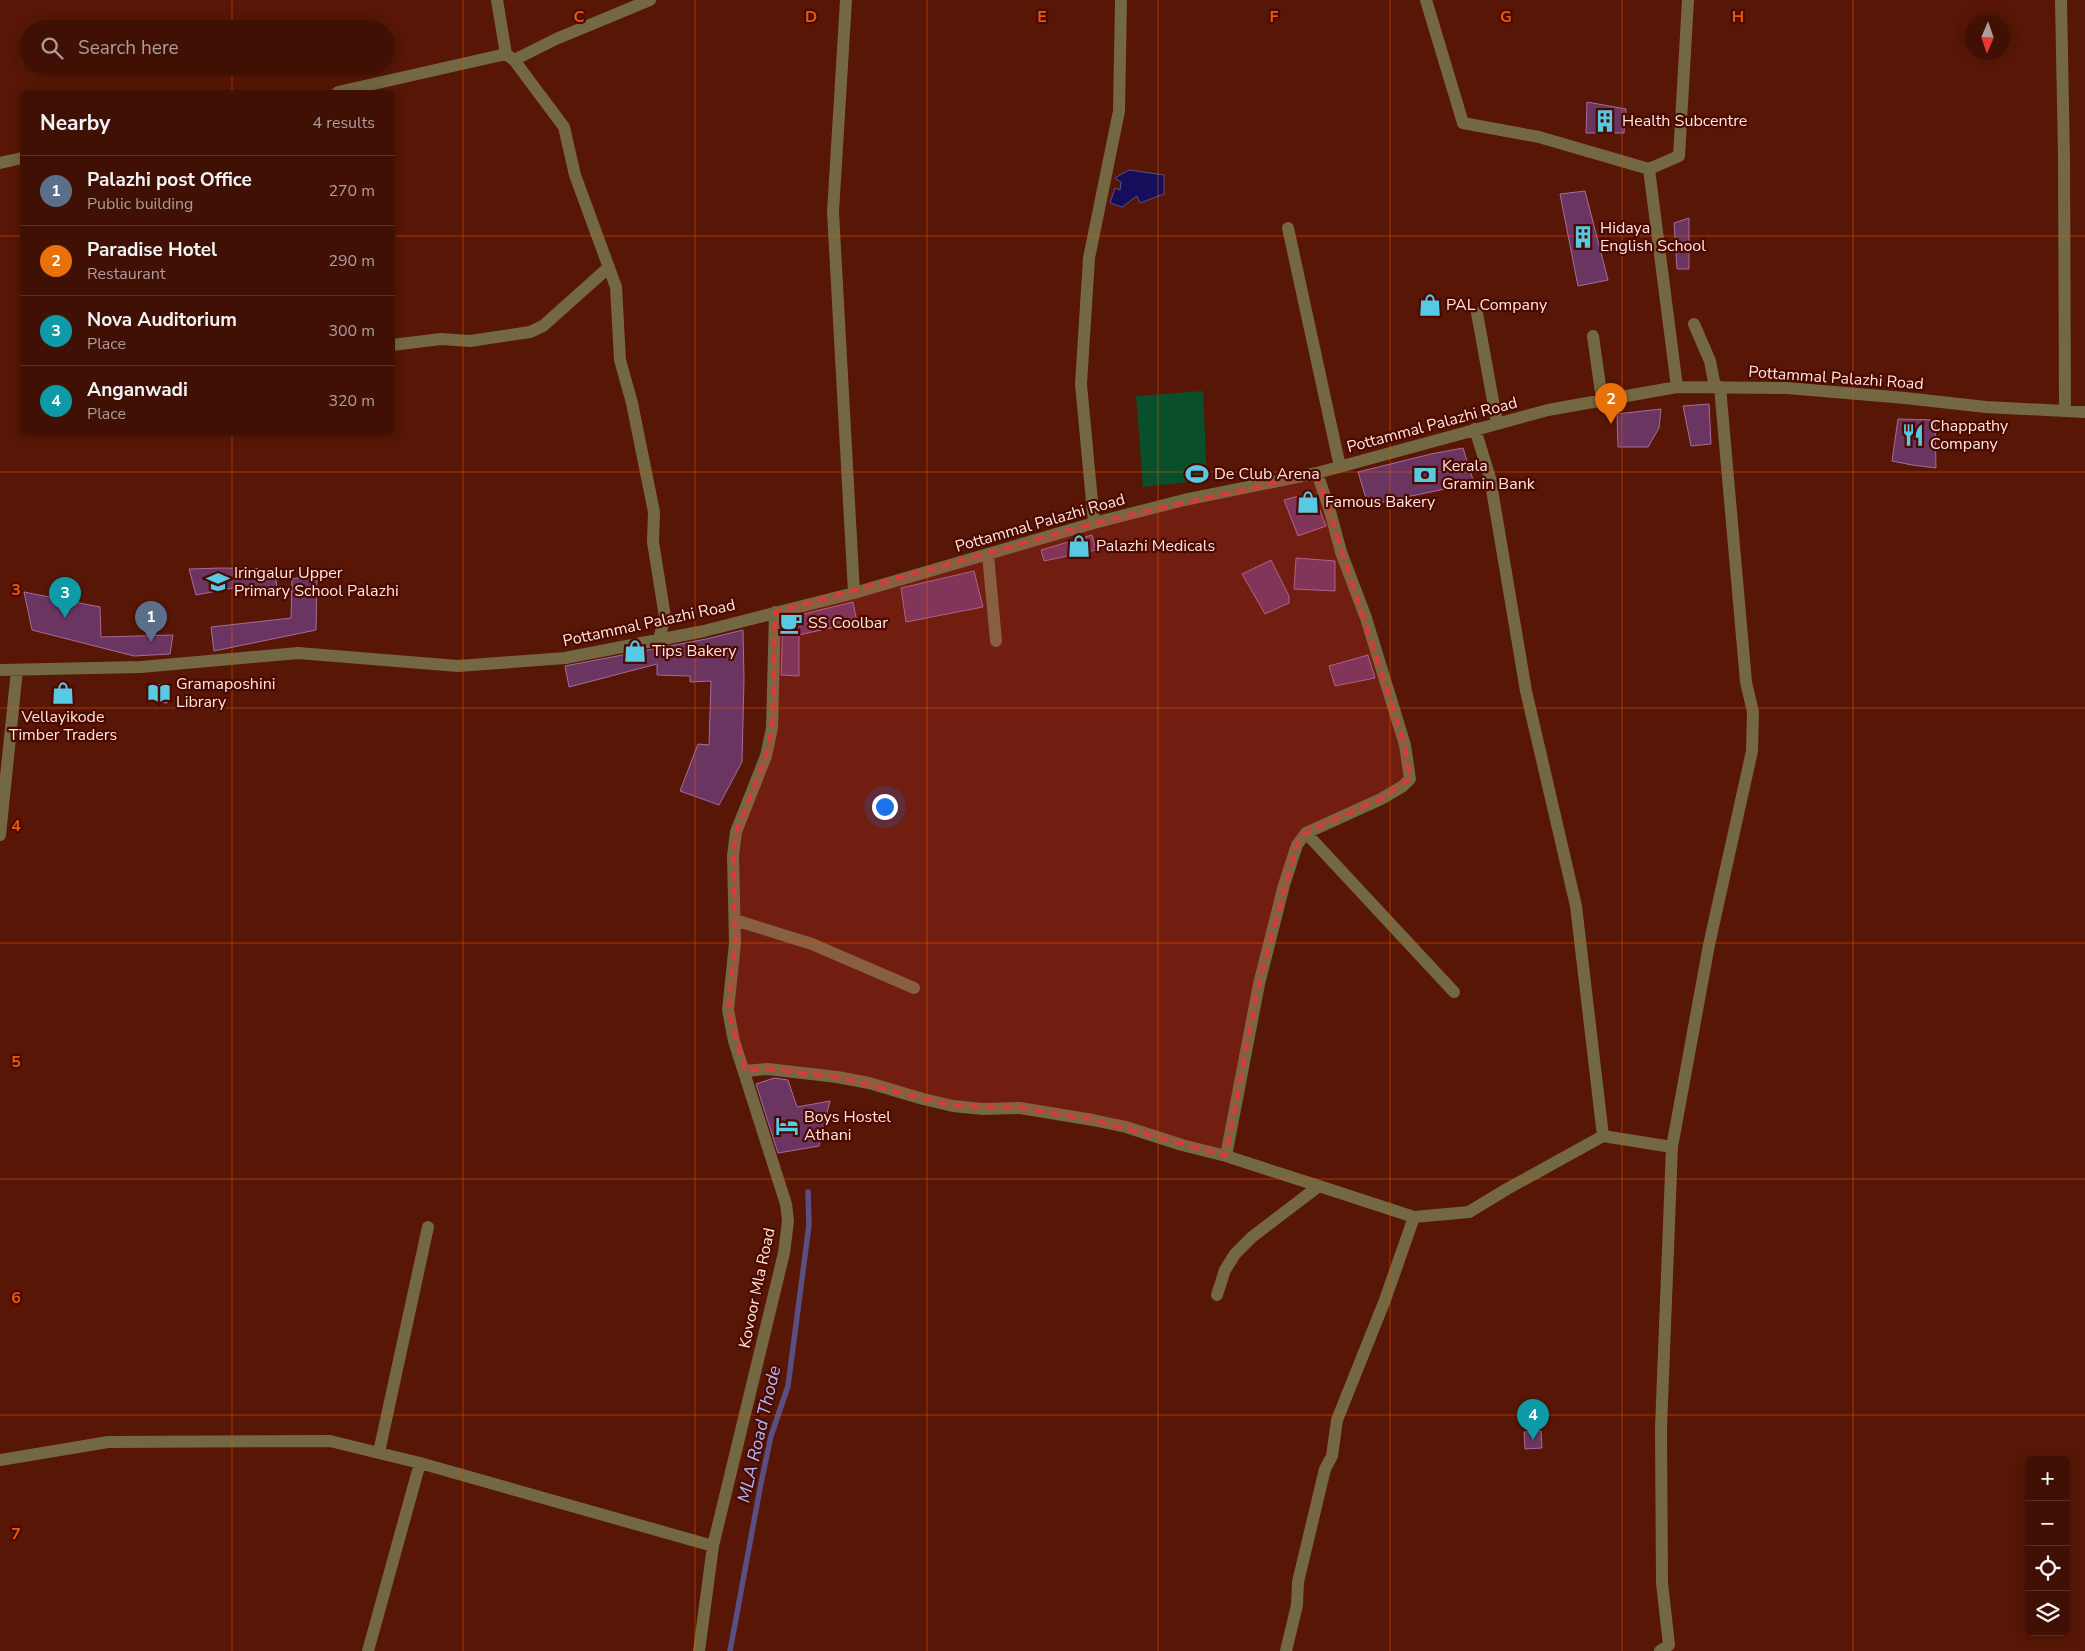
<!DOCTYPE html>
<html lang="en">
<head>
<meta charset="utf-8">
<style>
  :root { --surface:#411004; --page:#48190e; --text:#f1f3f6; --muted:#ae9d9a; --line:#5a3026; --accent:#2563eb }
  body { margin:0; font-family:"Nunito Sans",sans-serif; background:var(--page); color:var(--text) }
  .controls { position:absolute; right:15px; bottom:15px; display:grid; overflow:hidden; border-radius:8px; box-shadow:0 2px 12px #0003 }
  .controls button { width:45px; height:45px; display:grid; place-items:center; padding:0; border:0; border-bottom:1px solid var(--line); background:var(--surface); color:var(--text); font:25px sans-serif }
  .compass { position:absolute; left:1965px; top:15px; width:45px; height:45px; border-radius:50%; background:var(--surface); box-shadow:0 2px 12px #0003; rotate:182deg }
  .you { position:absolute; left:884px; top:806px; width:18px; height:18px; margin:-12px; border:4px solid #fff; border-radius:50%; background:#1a73e8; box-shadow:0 0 0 8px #1a73e833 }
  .badge { display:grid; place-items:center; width:32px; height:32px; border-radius:50%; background:var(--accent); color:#fff; font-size:16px; font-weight:700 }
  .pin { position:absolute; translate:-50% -41px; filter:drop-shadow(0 1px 2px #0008) }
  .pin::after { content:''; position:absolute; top:26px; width:18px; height:15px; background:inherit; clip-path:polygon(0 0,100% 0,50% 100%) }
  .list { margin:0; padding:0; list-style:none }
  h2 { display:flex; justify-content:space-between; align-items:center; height:65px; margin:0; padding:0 20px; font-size:21px }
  h2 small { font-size:16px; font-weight:400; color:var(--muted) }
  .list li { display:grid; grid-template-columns:32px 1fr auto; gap:15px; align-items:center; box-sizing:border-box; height:70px; padding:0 20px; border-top:1px solid var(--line) }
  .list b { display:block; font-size:19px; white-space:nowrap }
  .list p { margin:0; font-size:16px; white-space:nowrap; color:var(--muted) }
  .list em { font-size:16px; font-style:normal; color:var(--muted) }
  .icon { flex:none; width:28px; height:28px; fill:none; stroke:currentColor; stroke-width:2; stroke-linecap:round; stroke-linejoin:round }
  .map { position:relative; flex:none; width:2085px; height:1651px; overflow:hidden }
  .search { position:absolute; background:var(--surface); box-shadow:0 2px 12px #0003; left:20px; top:20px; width:375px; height:55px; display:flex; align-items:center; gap:12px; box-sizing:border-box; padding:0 18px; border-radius:28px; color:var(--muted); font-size:19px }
  .panel { position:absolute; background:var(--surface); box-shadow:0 2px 12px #0003; left:20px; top:90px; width:375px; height:345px; border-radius:8px }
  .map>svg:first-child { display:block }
</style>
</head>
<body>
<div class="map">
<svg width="2085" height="1651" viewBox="0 0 2085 1651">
  <rect width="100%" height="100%" fill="#571606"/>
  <!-- green -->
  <path fill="#094f2c" d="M1203,391L1207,480L1143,487L1136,396Z"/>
  <!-- water -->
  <path fill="#150f5b" stroke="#5b4f82" d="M1129,170L1164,175V194L1140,203L1137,196L1122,207L1110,203L1115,188L1120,190L1121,182L1115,178Z"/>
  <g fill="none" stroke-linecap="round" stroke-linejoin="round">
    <!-- stream -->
    <path stroke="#5b4f82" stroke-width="5.5" d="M730,1651L761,1483L771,1436L788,1386L809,1225L808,1192"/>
  </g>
  <!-- building -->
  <path fill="#6b3561" stroke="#a76b9a" d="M1587,102L1626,109L1624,133H1586Z
    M1585,191L1608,280L1578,286L1560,194Z
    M1689,218V269H1677L1674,223Z
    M1709,404L1711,444L1691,446L1683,406Z
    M1661,409L1659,428L1648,447H1618L1617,414Z
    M1898,419L1935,420L1936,468L1912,465L1892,461Z
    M1463,448L1474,483L1368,505L1358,472L1431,454Z
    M1313,492L1326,526L1298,536L1284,500Z
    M1092,535L1096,550L1044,561L1041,550Z
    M1296,558L1335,561V591L1294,589Z
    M1271,560L1289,596V603L1265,614L1242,574Z
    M221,568L275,569L277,589L238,587L196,595L189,569Z
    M974,571L983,607L906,622L901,588Z
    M317,574L316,630L214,651L211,627L291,618L292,579Z
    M24,592L100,607L101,637L173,635L170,654L134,656L32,630Z
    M853,602L857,622L799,635V676L781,675L783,619Z
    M743,630L744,679L742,762L719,805L680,791L698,744L709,745L711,681L690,682V676L657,675V664L569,687L565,666L706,639Z
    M1368,655L1375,678L1335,686L1329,666Z
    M167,683V703L150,701L151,686Z
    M774,1078L788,1080L797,1107L830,1101L819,1146L778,1153L756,1084Z
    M1541,1431L1542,1448L1525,1449L1524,1432Z"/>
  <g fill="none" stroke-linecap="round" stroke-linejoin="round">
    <!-- minor -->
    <path stroke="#736841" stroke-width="12" d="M497,0L506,54L514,60L564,127L575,175L616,287L620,360L632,403L654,512L653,542L665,617L659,639
      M846,0L833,212L854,593
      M1426,0L1463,123L1539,137L1649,169L1677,387
      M2061,0L2064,157L2065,411
      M514,60L556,39L650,0
      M338,92L506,54
      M0,163L22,158
      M1649,169L1679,156L1688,0
      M1288,228L1340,467
      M1477,313L1497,423
      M1694,324L1710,361L1715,387
      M1593,336L1602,400
      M392,345L441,339L470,341L530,332L543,326L609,267
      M1475,429L1490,478L1526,691L1576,906L1603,1136L1672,1147
      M1094,523L1081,384L1089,258L1119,111L1121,0
      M988,555L996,641
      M0,670L141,667L298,653L458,666L565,658L704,631L854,593L1094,523L1184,500L1317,473L1548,410L1677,387L1787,388L1905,398L1986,407L2085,412
      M1306,833L1454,992
      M0,835L17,670
      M735,920L812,944L914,988
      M745,1071L768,1069L837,1077L869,1083L923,1099L953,1106L983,1109L1020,1108L1093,1120L1126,1127L1182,1145L1226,1156L1319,1186L1252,1237L1235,1254L1225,1270L1217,1295
      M1226,1156L1259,984L1284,885L1297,845L1306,833L1381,799L1403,786L1410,779L1405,745L1366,618L1341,552L1330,511L1317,473
      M1414,1217L1469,1212L1507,1189L1603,1136
      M379,1452L428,1227
      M0,1460L108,1442L330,1441L420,1463L713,1546
      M368,1651L420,1463
      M699,1651L713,1546L784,1253L788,1221L786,1204L734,1041L728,1010L735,943L733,856L736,832L766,756L772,728L775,612
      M1286,1651L1297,1605L1298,1582L1325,1469L1332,1456L1337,1420L1385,1300L1414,1217L1319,1186
      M1660,1651L1669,1645L1662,1583L1661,1428L1672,1147L1709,945L1752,751L1753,712L1746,682L1720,387"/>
  </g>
  <!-- marked area -->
  <path fill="#da3b3a" fill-opacity="0.2" stroke="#da3b3a" stroke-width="4" stroke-dasharray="10 6" stroke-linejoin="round" d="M1317,473L1405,745L1410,779L1381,799L1306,833L1297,845L1259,984L1226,1156L1093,1120L1020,1108L953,1106L837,1077L768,1069L745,1071L728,1010L735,943L733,856L736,832L766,756L772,728L775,612L1094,523Z"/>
  <!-- grid -->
  <path fill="none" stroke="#e8590c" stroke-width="1" stroke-opacity="0.55" d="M232,0V29M463,0V1651M695,0V1651M927,0V1651M1158,0V1651M1390,0V1651M1622,0V1651M1853,0V1651M232,66V92M0,236H22M392,236H2085M232,432V1651M0,472H2085M0,708H2085M0,943H2085M0,1179H2085M0,1415H2085"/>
  <!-- icons -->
  <defs>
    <symbol id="building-bare" viewBox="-9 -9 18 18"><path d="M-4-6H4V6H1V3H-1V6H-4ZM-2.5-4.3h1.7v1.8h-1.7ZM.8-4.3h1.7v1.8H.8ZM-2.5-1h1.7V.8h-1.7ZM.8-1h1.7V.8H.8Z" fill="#57c9e2" stroke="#4b0900" stroke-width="2.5" paint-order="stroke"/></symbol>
    <symbol id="shop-bare" viewBox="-9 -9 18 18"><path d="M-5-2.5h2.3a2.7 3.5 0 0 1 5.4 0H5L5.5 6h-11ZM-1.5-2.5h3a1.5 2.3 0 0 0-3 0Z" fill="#57c9e2" stroke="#4b0900" stroke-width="2.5" paint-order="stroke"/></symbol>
    <symbol id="restaurant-bare" viewBox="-9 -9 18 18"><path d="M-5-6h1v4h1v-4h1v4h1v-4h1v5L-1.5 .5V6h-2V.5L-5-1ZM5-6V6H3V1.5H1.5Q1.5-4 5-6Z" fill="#57c9e2" stroke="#4b0900" stroke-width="2.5" paint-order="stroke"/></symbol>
    <symbol id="stadium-bare" viewBox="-9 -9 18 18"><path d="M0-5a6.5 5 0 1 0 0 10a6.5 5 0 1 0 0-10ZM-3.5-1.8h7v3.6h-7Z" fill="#57c9e2" stroke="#4b0900" stroke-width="2.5" paint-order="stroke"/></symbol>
    <symbol id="bank-bare" viewBox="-9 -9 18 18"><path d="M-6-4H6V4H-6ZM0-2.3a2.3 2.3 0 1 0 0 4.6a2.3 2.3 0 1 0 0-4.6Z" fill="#57c9e2" stroke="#4b0900" stroke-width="2.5" paint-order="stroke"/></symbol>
    <symbol id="school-bare" viewBox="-9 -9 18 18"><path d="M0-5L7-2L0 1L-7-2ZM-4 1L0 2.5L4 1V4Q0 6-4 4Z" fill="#57c9e2" stroke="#4b0900" stroke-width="2.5" paint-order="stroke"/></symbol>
    <symbol id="cafe-bare" viewBox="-9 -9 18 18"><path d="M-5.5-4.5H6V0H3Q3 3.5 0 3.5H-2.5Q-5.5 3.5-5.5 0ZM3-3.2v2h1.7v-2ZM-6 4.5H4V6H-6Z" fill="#57c9e2" stroke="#4b0900" stroke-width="2.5" paint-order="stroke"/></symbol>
    <symbol id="library-bare" viewBox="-9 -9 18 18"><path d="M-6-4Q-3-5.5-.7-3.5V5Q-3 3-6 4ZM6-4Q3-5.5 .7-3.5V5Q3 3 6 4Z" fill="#57c9e2" stroke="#4b0900" stroke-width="2.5" paint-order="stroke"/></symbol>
    <symbol id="hotel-bare" viewBox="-9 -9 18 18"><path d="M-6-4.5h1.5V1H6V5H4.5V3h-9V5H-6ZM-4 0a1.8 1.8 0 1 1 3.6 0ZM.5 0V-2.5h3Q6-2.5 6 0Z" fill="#57c9e2" stroke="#4b0900" stroke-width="2.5" paint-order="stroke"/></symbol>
  </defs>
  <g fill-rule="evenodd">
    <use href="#building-bare" x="1589" y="105" width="32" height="32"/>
    <use href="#building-bare" x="1567" y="221" width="32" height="32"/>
    <use href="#shop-bare" x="1414" y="289" width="32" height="32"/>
    <use href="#restaurant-bare" x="1897" y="419" width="32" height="32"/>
    <use href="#stadium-bare" x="1181" y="458" width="32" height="32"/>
    <use href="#bank-bare" x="1409" y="459" width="32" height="32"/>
    <use href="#shop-bare" x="1292" y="486" width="32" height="32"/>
    <use href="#shop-bare" x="1063" y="530" width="32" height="32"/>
    <use href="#school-bare" x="202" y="566" width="32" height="32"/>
    <use href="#cafe-bare" x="775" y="607" width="32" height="32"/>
    <use href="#shop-bare" x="619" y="635" width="32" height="32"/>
    <use href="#shop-bare" x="47" y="677" width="32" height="32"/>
    <use href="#library-bare" x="143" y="677" width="32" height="32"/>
    <use href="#hotel-bare" x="771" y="1110" width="32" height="32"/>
  </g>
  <g text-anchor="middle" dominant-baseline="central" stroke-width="4.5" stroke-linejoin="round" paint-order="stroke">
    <!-- poi labels -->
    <g font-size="16" fill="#ffe5de" stroke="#4b0900" text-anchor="start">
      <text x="1622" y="121">Health Subcentre</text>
      <text x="1600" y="228">Hidaya<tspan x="1600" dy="18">English School</tspan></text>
      <text x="1446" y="305">PAL Company</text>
      <text x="1930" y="426">Chappathy<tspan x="1930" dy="18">Company</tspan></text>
      <text x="1442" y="466">Kerala<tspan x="1442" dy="18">Gramin Bank</tspan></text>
      <text x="1214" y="474">De Club Arena</text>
      <text x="1325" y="502">Famous Bakery</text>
      <text x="1096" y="546">Palazhi Medicals</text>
      <text x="234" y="573">Iringalur Upper<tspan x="234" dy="18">Primary School Palazhi</tspan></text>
      <text x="808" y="623">SS Coolbar</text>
      <text x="652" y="651">Tips Bakery</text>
      <text x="176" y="684">Gramaposhini<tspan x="176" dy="18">Library</tspan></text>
      <text x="63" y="717" text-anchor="middle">Vellayikode<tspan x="63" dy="18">Timber Traders</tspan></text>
      <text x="804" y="1117">Boys Hostel<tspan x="804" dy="18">Athani</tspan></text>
    </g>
    <!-- street labels -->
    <g font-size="16" fill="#ffe5de" stroke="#4b0900">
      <text transform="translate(1836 378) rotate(4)">Pottammal Palazhi Road</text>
      <text transform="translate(1432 425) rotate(-15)">Pottammal Palazhi Road</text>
      <text transform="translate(1040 523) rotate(-16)">Pottammal Palazhi Road</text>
      <text transform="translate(649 623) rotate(-12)">Pottammal Palazhi Road</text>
      <text transform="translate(757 1288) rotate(-78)">Kovoor Mla Road</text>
    </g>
    <!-- water labels -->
    <g font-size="18" font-style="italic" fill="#acbafc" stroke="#4b0900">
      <text transform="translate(759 1434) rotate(-77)">MLA Road Thode</text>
    </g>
  </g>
  <g font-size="16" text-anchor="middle" font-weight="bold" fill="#e8590c" stroke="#4b0900" stroke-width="4.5" stroke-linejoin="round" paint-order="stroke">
    <text x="579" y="22">C</text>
    <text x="811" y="22">D</text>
    <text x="1042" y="22">E</text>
    <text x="1274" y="22">F</text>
    <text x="1506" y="22">G</text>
    <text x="1738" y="22">H</text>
    <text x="16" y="595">3</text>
    <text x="16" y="831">4</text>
    <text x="16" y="1067">5</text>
    <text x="16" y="1303">6</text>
    <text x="16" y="1539">7</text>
  </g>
</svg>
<div class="controls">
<button>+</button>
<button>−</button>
<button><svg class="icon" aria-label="locate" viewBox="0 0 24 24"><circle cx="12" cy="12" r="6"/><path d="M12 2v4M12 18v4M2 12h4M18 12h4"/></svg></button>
<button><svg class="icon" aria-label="layers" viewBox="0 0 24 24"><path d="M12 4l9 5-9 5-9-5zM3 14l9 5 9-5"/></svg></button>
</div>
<svg class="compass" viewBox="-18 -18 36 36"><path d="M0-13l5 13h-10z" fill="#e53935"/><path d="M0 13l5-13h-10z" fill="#ae9d9a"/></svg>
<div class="you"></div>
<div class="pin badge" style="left:151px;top:642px;background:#5c6f8a">1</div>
<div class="pin badge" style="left:1611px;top:424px;background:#e8710a">2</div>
<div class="pin badge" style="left:65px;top:618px;background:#0f9aa8">3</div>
<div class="pin badge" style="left:1533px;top:1440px;background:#0f9aa8">4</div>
<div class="search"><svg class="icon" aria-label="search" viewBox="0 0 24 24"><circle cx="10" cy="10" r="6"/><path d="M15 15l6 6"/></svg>Search here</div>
<section class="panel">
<h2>Nearby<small>4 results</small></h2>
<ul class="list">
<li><span class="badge" style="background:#5c6f8a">1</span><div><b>Palazhi post Office</b><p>Public building</p></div><em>270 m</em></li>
<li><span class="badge" style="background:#e8710a">2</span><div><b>Paradise Hotel</b><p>Restaurant</p></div><em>290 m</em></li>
<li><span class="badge" style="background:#0f9aa8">3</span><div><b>Nova Auditorium</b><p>Place</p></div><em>300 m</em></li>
<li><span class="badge" style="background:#0f9aa8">4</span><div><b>Anganwadi</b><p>Place</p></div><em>320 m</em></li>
</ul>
</section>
</div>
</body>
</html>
